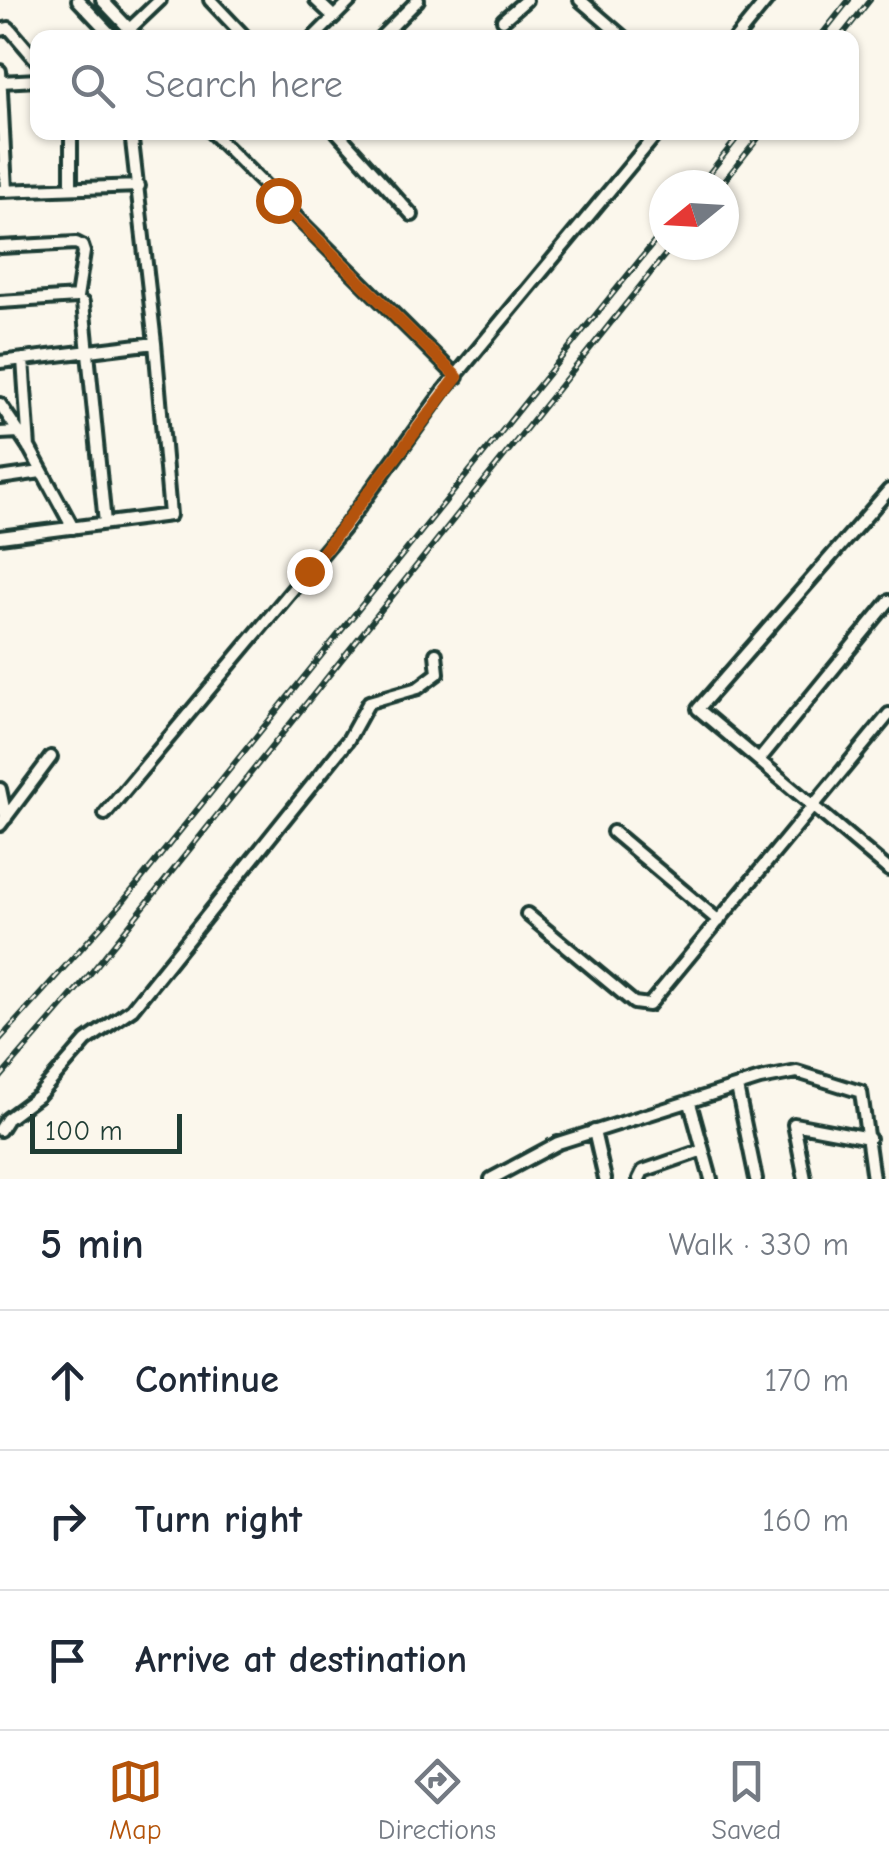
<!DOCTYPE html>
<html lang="en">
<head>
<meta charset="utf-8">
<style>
  :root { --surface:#fff; --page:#f6f6f7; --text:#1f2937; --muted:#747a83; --line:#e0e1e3; --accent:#b45309 }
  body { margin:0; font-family:"Comic Neue",sans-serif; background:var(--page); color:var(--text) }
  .compass { position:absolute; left:649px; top:170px; width:90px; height:90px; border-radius:50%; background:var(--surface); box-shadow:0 2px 8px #0004; rotate:252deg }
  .scale { position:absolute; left:30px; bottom:25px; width:152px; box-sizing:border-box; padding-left:10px; border:5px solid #1f3d34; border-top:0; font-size:28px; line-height:35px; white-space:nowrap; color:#1f3d34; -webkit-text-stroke:8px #fbf7ec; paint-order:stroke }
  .stop { position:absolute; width:30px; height:30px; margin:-22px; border:8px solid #b45309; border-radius:50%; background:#fff }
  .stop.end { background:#b45309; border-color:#fff; box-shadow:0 2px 10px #0008 }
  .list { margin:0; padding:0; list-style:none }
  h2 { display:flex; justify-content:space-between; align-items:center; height:130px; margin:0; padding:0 40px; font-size:42px }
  h2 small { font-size:32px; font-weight:400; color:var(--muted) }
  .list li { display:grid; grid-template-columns:65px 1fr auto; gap:30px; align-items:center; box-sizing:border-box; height:140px; padding:0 40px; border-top:2px solid var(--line) }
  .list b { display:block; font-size:38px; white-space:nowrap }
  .list em { font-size:32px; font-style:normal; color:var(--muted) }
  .icon { flex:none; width:55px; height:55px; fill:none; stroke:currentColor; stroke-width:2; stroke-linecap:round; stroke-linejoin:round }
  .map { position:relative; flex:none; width:889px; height:1179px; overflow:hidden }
  .search { position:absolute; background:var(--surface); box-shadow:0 2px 8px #0004; left:30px; right:30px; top:30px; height:110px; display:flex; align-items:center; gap:25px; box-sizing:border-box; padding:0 35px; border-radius:20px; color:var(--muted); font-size:38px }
  .sheet { height:550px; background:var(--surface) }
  nav { display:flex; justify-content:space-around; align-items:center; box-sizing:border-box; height:140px; border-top:2px solid var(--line); background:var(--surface); font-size:28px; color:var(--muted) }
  nav a { display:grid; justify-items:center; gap:5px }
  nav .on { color:var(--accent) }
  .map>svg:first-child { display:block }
</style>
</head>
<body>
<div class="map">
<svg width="889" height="1179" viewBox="0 0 889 1179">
  <rect width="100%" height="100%" fill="#fbf7ec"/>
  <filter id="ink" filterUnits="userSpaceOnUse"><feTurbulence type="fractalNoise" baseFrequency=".01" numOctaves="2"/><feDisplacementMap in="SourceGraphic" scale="20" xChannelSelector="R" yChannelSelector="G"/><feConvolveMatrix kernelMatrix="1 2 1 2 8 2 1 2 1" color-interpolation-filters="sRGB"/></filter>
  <g filter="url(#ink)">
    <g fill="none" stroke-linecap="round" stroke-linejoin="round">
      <defs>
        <path id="street" d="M78,0L114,38
          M102,0L138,38
          M210,0L246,38
          M316,0L334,17
          M580,0L624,38
          M503,20L526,0
          M0,30L9,28L38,62
          M120,38L160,0
          M313,38L351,0
          M380,38L418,0
          M736,38L767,0
          M0,71L6,191
          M0,82L38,80
          M71,132V188
          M211,132L457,377
          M337,132L412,215
          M0,191L139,186
          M0,247L76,243L82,246L84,252L77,297L0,302
          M83,303L105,523
          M23,359L29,448
          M0,362L155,343
          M0,404L30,449L73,528
          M0,433L19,432
          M0,478L41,472
          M889,490L698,709L889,870
          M0,537L170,515L155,343L131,132
          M759,760L889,601
          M0,789L6,818
          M105,814L344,528L444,390L658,132
          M0,825L51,757
          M613,832L719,921
          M527,914L634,1003L649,1005L889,714
          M737,1087L756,1179
          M690,1103L711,1179
          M0,1130L7,1119L38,1096L86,1041L132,1009L348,740L369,702L418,688L438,673L436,654
          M594,1131L605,1179
          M491,1179L558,1143L760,1079L797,1072L861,1092L873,1179
          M639,1179L643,1171L703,1150
          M805,1179L794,1124L869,1138"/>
      </defs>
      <!-- street casing -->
      <use href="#street" stroke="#1f3d34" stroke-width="18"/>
      <!-- street -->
      <use href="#street" stroke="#fbf7ec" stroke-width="10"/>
      <defs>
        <path id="rail" d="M819,38L849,0
          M840,38L870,0
          M700,185L742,132
          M721,185L763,132
          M0,1039L122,903L664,230
          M0,1078L90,974L673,245"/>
      </defs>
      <!-- rail casing -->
      <use href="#rail" stroke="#1f3d34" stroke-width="6"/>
      <!-- rail -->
      <use href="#rail" stroke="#fbf7ec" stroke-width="2.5" stroke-dasharray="8" stroke-linecap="butt"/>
    </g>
  </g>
  <g fill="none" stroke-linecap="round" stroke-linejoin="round" filter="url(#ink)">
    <!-- route -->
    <path stroke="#b45309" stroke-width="12" d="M278,200L457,377L309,571"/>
  </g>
</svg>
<svg class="compass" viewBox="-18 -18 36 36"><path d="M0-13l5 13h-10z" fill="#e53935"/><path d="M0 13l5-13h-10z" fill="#747a83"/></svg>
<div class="scale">100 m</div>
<div class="stop" style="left:278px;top:200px"></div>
<div class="stop end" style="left:309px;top:571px"></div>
<div class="search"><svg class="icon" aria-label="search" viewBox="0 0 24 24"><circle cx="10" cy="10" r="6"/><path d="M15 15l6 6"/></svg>Search here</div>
</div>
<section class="sheet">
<h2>5 min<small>Walk · 330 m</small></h2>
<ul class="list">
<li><svg class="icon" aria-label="ahead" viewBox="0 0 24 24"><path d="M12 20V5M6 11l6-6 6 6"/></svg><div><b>Continue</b></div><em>170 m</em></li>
<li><svg class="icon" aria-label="right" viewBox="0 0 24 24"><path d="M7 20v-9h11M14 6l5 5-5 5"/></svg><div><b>Turn right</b></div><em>160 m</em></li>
<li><svg class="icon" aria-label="arrive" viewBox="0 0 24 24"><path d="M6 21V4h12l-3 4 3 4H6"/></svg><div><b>Arrive at destination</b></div></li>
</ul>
</section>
<nav>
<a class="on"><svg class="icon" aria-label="map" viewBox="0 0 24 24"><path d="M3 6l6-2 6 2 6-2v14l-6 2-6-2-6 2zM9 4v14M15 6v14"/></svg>Map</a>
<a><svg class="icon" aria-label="directions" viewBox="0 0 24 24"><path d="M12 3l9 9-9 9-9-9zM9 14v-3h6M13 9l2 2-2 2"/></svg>Directions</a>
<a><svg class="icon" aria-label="saved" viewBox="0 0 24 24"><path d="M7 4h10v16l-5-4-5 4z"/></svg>Saved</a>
</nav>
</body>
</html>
